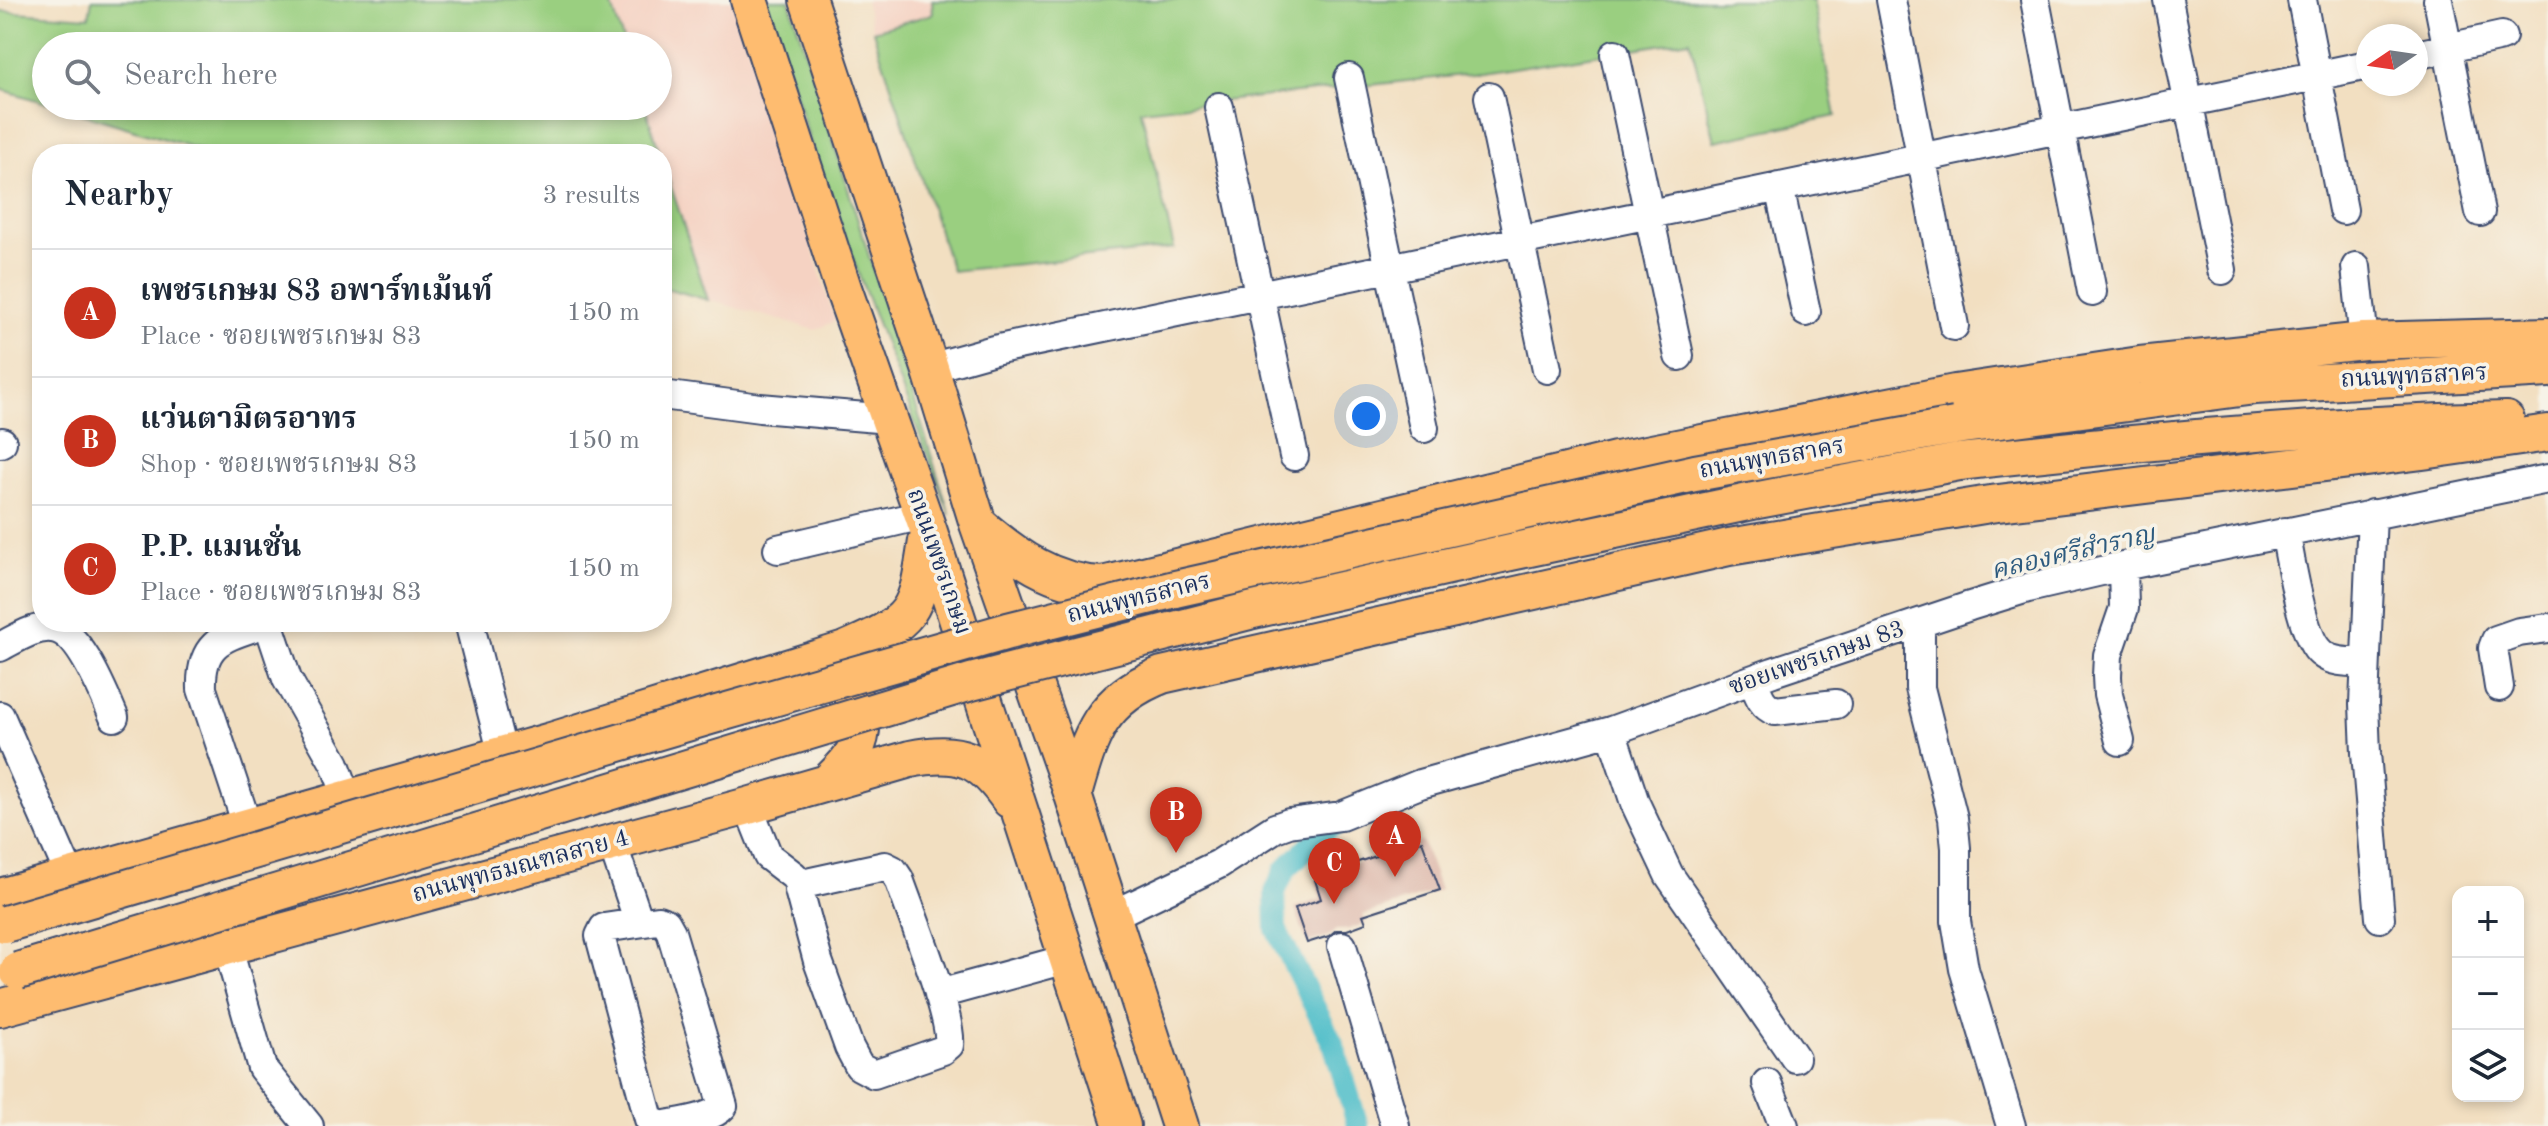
<!DOCTYPE html>
<html lang="en">
<head>
<meta charset="utf-8">
<style>
  :root { --surface:#fff; --page:#f6f6f7; --text:#1f2937; --muted:#747a83; --line:#e0e1e3; --accent:#c8321e }
  body { margin:0; font-family:"Old Standard TT","Noto Serif Thai",serif; background:var(--page); color:var(--text) }
  .controls { position:absolute; right:24px; bottom:24px; display:grid; overflow:hidden; border-radius:16px; box-shadow:0 4px 12px #0003 }
  .controls button { width:72px; height:72px; display:grid; place-items:center; padding:0; border:0; border-bottom:2px solid var(--line); background:var(--surface); color:var(--text); font:40px sans-serif }
  .compass { position:absolute; left:2356px; top:24px; width:72px; height:72px; border-radius:50%; background:var(--surface); box-shadow:0 4px 12px #0003; rotate:257deg }
  .you { position:absolute; left:1366px; top:416px; width:28px; height:28px; margin:-20px; border:6px solid #fff; border-radius:50%; background:#1a73e8; box-shadow:0 0 0 12px #1a73e833 }
  .badge { display:grid; place-items:center; width:52px; height:52px; border-radius:50%; background:var(--accent); color:#fff; font-size:26px; font-weight:700 }
  .pin { position:absolute; translate:-50% -66px; filter:drop-shadow(0 2px 4px #0008) }
  .pin::after { content:''; position:absolute; top:42px; width:28px; height:24px; background:inherit; clip-path:polygon(0 0,100% 0,50% 100%) }
  .list { margin:0; padding:0; list-style:none }
  h2 { display:flex; justify-content:space-between; align-items:center; height:104px; margin:0; padding:0 32px; font-size:34px }
  h2 small { font-size:26px; font-weight:400; color:var(--muted) }
  .list li { display:grid; grid-template-columns:52px 1fr auto; gap:24px; align-items:center; box-sizing:border-box; height:128px; padding:0 32px; border-top:2px solid var(--line) }
  .list b { display:block; font-size:30px; white-space:nowrap }
  .list p { margin:0; font-size:26px; white-space:nowrap; color:var(--muted) }
  .list em { font-size:26px; font-style:normal; color:var(--muted) }
  .icon { flex:none; width:44px; height:44px; fill:none; stroke:currentColor; stroke-width:2; stroke-linecap:round; stroke-linejoin:round }
  .map { position:relative; flex:none; width:2548px; height:1126px; overflow:hidden }
  .search { position:absolute; background:var(--surface); box-shadow:0 4px 12px #0003; left:32px; top:32px; width:640px; height:88px; display:flex; align-items:center; gap:20px; box-sizing:border-box; padding:0 28px; border-radius:44px; color:var(--muted); font-size:30px }
  .panel { position:absolute; background:var(--surface); box-shadow:0 4px 12px #0003; left:32px; top:144px; width:640px; height:488px; border-radius:32px }
  .map>svg:first-child { display:block }
</style>
</head>
<body>
<div class="map">
<svg width="2548" height="1126" viewBox="0 0 2548 1126">
  <rect width="100%" height="100%" fill="#f7f3e8"/>
  <filter id="ink" filterUnits="userSpaceOnUse"><feTurbulence type="fractalNoise" baseFrequency=".0125" numOctaves="2"/><feDisplacementMap in="SourceGraphic" scale="16" xChannelSelector="R" yChannelSelector="G"/><feConvolveMatrix kernelMatrix="1 2 1 2 8 2 1 2 1" color-interpolation-filters="sRGB"/></filter>
  <filter id="wash" filterUnits="userSpaceOnUse"><feTurbulence type="fractalNoise" baseFrequency=".006" numOctaves="4" result="noise"/><feDisplacementMap in="SourceGraphic" scale="32" xChannelSelector="R" yChannelSelector="G"/><feGaussianBlur stdDeviation="1.8" result="paint"/><feColorMatrix in="noise" values="0 0 0 0 0 0 0 0 0 0 0 0 0 0 0 0 0 1.4 0 .05"/><feComposite in="paint" operator="in"/></filter>
  <g filter="url(#wash)">
    <rect width="100%" height="100%" fill="#f2dfc1"/>
    <!-- built -->
    <path fill="#f5d2c2" d="M610,0H733L835,321L816,330L708,300L645,106H658V46H625Z
      M865,0H932L933,14L873,31Z"/>
    <!-- green -->
    <path fill="#9acf80" stroke="#5a7f6f" stroke-width="2" d="M92,0H610L625,46H46V103L0,89V11L89,17Z
      M766,0H789L950,515L817,164Z
      M932,0H1813L1836,116L1715,141L1690,40L1481,73L1141,110L1174,248L952,271L873,31L933,14Z
      M56,106H645L660,154H215Z
      M662,159L708,300L662,287Z"/>
    <g fill="none" stroke-linecap="round" stroke-linejoin="round">
      <!-- canal -->
      <path stroke="#52bfca" stroke-width="22" d="M1349,817L1323,832L1285,870L1275,892L1276,929L1334,1046L1358,1126"/>
    </g>
    <g id="blocks">
      <!-- building -->
      <path fill="#d4a394" d="M1422,841L1440,890L1363,915L1366,923L1347,930H1336L1329,936L1307,943L1295,908L1321,899L1315,880L1353,867L1352,864Z"/>
    </g>
  </g>
  <g filter="url(#ink)">
    <use href="#blocks" fill-opacity="0" stroke="#3b496d" stroke-width="2"/>
    <g fill="none" stroke-linecap="round" stroke-linejoin="round">
      <defs>
        <path id="minor" d="M1891,0L1954,326
          M2035,0L2092,292
          M2168,0L2222,270
          M2302,0L2343,210
          M2438,0L2480,212
          M1615,54L1679,356
          M2416,55L2502,36
          M1349,78L1424,428
          M1489,97L1547,369
          M1219,107L1294,456
          M1779,187L1806,312
          M2356,267L2364,341
          M930,368L994,350L2368,65
          M662,395L760,408L889,419
          M0,443L2,442
          M2372,514L2364,704L2366,753L2380,918
          M2285,532C2291,559 2301,637 2321,653C2332,663 2350,662 2364,662
          M778,549L923,515
          M268,622L287,679L335,764L348,799
          M469,622L503,755
          M1920,624V688L1953,818L1956,848V921L1964,969L2011,1126
          M0,647C16,639 34,626 52,628C79,630 104,694 114,717
          M1753,680C1758,693 1761,706 1775,711L1836,704
          M2499,687L2493,648L2496,640L2519,632L2548,628
          M0,716L71,878
          M1611,731L1635,803L1669,875L1795,1058
          M2120,741L2108,695L2107,676L2108,655L2124,608L2123,566
          M748,806L768,856L794,876L801,887
          M248,828L202,689C200,638 227,637 268,622
          M612,843L639,922
          M885,866L893,870L899,879C910,911 953,1017 949,1045L943,1050L874,1074L859,1066L849,1047L818,961L799,890L807,883Z
          M1113,915L1219,864L1275,828L1289,823L1341,816L1420,784L1611,731L1773,672L1970,606L2028,588L2123,566L2548,479
          M658,920L666,923L671,932L723,1106C711,1120 678,1122 660,1126L649,1119L600,936L604,928Z
          M227,945L262,1068L309,1126
          M1342,946L1395,1126
          M939,994L1067,959
          M1767,1083L1784,1126"/>
        <path id="major" d="M749,0L844,291L929,532L1122,1126
          M808,0L930,368L978,524L1073,795L1180,1126
          M1955,426L2255,386L2548,369
          M1959,462C2141,442 2323,424 2506,420
          M978,524C1015,556 1053,584 1103,585L1616,460L1955,393L2140,365L2364,341L2548,336
          M815,668C850,679 873,714 855,750C849,763 837,773 827,783
          M1073,795C1090,735 1100,699 1162,675L1729,547L1990,504L2423,451L2548,433
          M0,897L551,741L845,650C915,620 916,614 927,541
          M0,1008L748,806L910,759C960,749 981,758 1010,800"/>
      </defs>
      <!-- minor casing -->
      <use href="#minor" stroke="#3b496d" stroke-width="32"/>
      <!-- major casing -->
      <use href="#major" stroke="#3b496d" stroke-width="40"/>
      <!-- minor -->
      <use href="#minor" stroke="#fff" stroke-width="28"/>
      <!-- major -->
      <use href="#major" stroke="#febc70" stroke-width="36"/>
      <defs>
        <path id="major-bridge" d="M5,924L710,716L1008,631L1175,589L1695,473L1955,426
          M18,971L971,682L1249,611L1511,552L1753,501L1959,462"/>
      </defs>
      <!-- major-bridge casing -->
      <use href="#major-bridge" stroke="#3b496d" stroke-width="40" stroke-linecap="butt"/>
      <!-- major-bridge -->
      <use href="#major-bridge" stroke="#febc70" stroke-width="36"/>
    </g>
  </g>
  <g text-anchor="middle" dominant-baseline="central" stroke-width="7" stroke-linejoin="round" paint-order="stroke">
    <!-- street labels -->
    <g font-size="24" fill="#1b2f5e" stroke="#f7f3e8">
      <text transform="translate(2414 377) rotate(-3)">ถนนพุทธสาคร</text>
      <text transform="translate(1772 459) rotate(-10)">ถนนพุทธสาคร</text>
      <text transform="translate(938 562) rotate(71)">ถนนเพชรเกษม</text>
      <text transform="translate(1139 599) rotate(-14)">ถนนพุทธสาคร</text>
      <text transform="translate(1817 659) rotate(-19)">ซอยเพชรเกษม 83</text>
      <text transform="translate(521 867) rotate(-15)">ถนนพุทธมณฑลสาย 4</text>
    </g>
    <!-- water labels -->
    <g font-size="26" font-style="italic" fill="#2c5a7e" stroke="#f7f3e8">
      <text transform="translate(2073 553) rotate(-13)">คลองศรีสำราญ</text>
    </g>
  </g>
</svg>
<div class="controls">
<button>+</button>
<button>−</button>
<button><svg class="icon" aria-label="layers" viewBox="0 0 24 24"><path d="M12 4l9 5-9 5-9-5zM3 14l9 5 9-5"/></svg></button>
</div>
<svg class="compass" viewBox="-18 -18 36 36"><path d="M0-13l5 13h-10z" fill="#e53935"/><path d="M0 13l5-13h-10z" fill="#747a83"/></svg>
<div class="you"></div>
<div class="pin badge" style="left:1395px;top:877px">A</div>
<div class="pin badge" style="left:1176px;top:853px">B</div>
<div class="pin badge" style="left:1334px;top:904px">C</div>
<div class="search"><svg class="icon" aria-label="search" viewBox="0 0 24 24"><circle cx="10" cy="10" r="6"/><path d="M15 15l6 6"/></svg>Search here</div>
<section class="panel">
<h2>Nearby<small>3 results</small></h2>
<ul class="list">
<li><span class="badge">A</span><div><b>เพชรเกษม 83 อพาร์ทเม้นท์</b><p>Place · ซอยเพชรเกษม 83</p></div><em>150 m</em></li>
<li><span class="badge">B</span><div><b>แว่นตามิตรอาทร</b><p>Shop · ซอยเพชรเกษม 83</p></div><em>150 m</em></li>
<li><span class="badge">C</span><div><b>P.P. แมนชั่น</b><p>Place · ซอยเพชรเกษม 83</p></div><em>150 m</em></li>
</ul>
</section>
</div>
</body>
</html>
